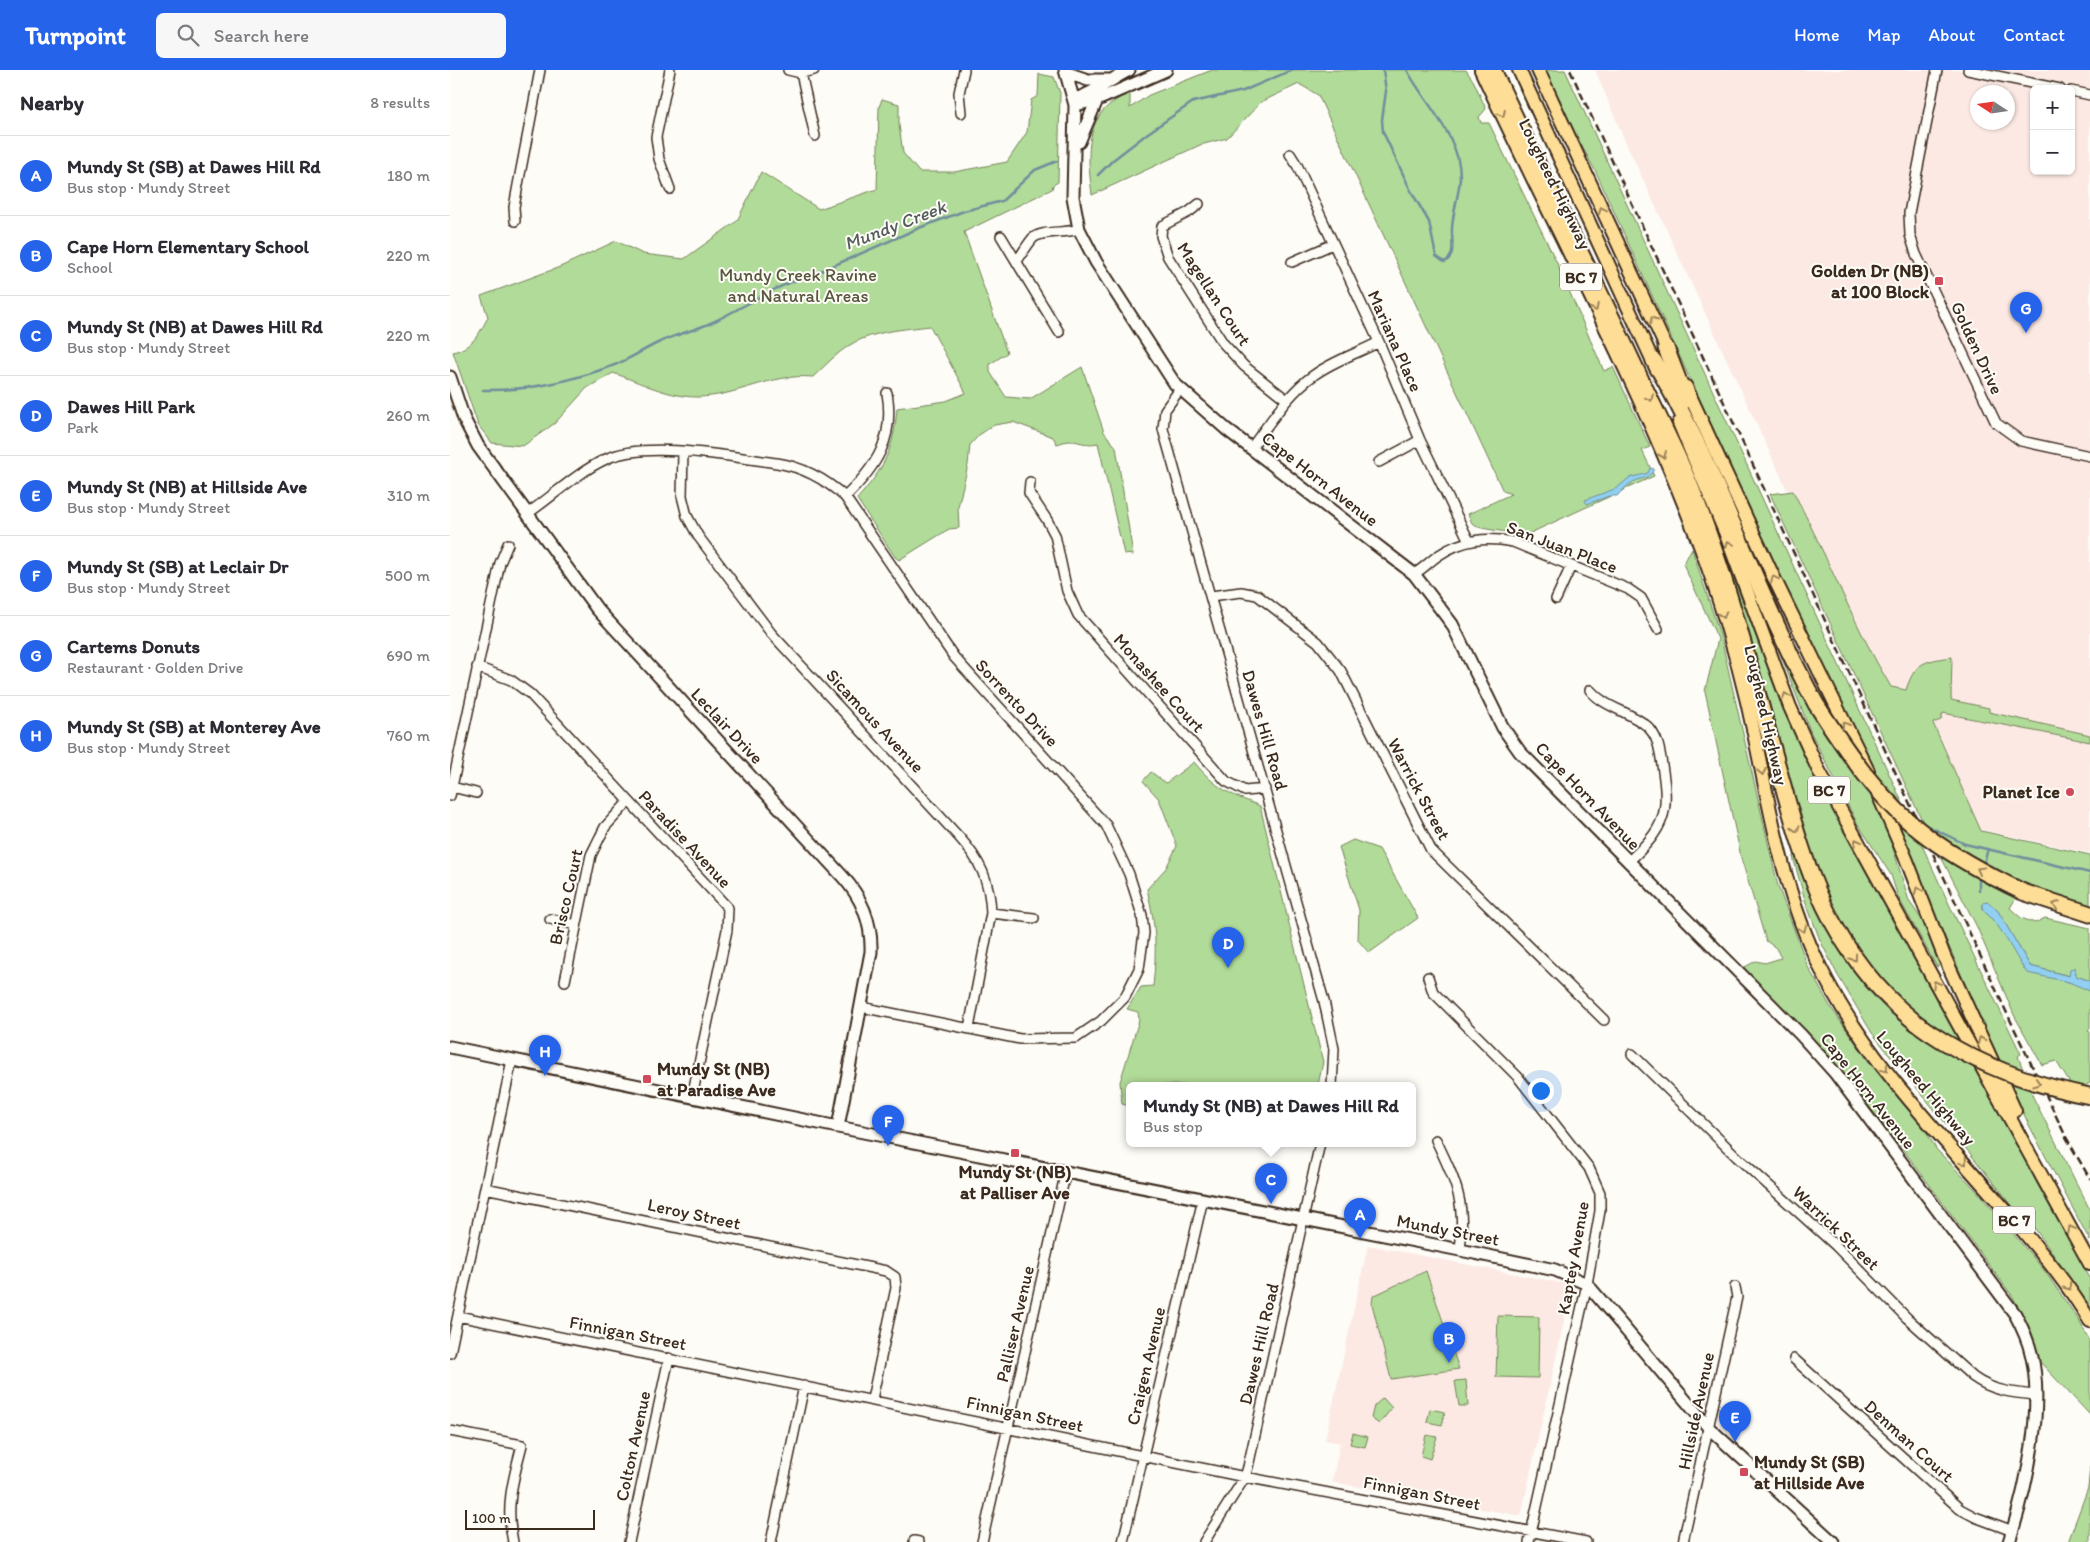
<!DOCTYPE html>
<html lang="en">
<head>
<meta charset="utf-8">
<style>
  :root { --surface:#fff; --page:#f7f7f7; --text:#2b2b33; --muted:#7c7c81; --line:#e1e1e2; --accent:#2563eb }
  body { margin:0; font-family:Itim,sans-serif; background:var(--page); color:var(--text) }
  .controls { position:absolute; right:15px; top:15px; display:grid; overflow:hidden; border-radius:8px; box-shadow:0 1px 4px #0004 }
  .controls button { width:45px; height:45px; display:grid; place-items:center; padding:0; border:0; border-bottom:1px solid var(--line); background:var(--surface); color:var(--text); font:25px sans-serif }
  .compass { position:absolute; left:1520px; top:15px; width:45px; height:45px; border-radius:50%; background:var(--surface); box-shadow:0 1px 4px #0004; rotate:282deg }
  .scale { position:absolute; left:15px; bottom:12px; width:130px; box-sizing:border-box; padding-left:5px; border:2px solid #3b2a1e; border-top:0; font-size:14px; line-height:18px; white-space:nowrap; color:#3b2a1e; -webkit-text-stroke:4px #fdfcf7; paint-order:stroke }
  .you { position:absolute; left:1090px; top:1020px; width:18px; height:18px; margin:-12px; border:4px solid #fff; border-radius:50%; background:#1a73e8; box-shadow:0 0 0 8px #1a73e833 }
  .badge { display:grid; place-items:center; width:32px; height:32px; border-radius:50%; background:var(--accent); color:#fff; font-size:16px; font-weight:700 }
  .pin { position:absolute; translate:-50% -41px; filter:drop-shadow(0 1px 2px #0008) }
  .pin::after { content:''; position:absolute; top:26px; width:18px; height:15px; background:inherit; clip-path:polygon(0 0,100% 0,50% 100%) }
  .popup { position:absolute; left:676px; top:1012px; width:290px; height:65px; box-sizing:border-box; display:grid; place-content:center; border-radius:8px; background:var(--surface); filter:drop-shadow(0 1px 4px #0005); font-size:16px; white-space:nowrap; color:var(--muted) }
  .popup b { font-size:19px; color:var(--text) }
  .popup::after { content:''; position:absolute; left:50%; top:100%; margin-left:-10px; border:10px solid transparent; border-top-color:var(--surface) }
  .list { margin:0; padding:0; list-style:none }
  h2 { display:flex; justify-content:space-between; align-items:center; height:65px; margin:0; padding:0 20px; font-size:21px }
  h2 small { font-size:16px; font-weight:400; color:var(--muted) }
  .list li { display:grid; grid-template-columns:32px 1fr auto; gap:15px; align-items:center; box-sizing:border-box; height:80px; padding:0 20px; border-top:1px solid var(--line) }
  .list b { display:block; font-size:19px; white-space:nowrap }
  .list p { margin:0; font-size:16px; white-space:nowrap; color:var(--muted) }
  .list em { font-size:16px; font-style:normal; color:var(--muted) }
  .icon { flex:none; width:28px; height:28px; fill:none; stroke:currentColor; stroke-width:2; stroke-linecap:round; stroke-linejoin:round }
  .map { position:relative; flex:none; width:1640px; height:1472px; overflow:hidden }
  header { display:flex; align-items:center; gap:30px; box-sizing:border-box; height:70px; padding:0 25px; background:var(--accent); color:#fff }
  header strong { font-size:24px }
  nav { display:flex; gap:28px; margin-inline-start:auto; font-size:18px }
  .search { width:350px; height:45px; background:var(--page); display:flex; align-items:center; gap:12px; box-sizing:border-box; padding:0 18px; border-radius:8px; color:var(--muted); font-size:19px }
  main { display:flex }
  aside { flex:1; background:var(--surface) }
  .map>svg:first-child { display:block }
</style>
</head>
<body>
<header>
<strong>Turnpoint</strong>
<div class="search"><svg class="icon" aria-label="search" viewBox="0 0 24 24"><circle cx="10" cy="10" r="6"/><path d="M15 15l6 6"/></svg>Search here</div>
<nav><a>Home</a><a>Map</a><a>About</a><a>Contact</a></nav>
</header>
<main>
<aside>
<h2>Nearby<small>8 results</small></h2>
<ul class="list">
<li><span class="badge">A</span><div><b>Mundy St (SB) at Dawes Hill Rd</b><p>Bus stop · Mundy Street</p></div><em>180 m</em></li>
<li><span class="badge">B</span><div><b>Cape Horn Elementary School</b><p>School</p></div><em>220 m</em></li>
<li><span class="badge">C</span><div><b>Mundy St (NB) at Dawes Hill Rd</b><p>Bus stop · Mundy Street</p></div><em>220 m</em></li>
<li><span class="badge">D</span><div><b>Dawes Hill Park</b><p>Park</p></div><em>260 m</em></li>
<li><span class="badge">E</span><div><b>Mundy St (NB) at Hillside Ave</b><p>Bus stop · Mundy Street</p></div><em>310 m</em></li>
<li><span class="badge">F</span><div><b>Mundy St (SB) at Leclair Dr</b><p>Bus stop · Mundy Street</p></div><em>500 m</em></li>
<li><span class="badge">G</span><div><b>Cartems Donuts</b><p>Restaurant · Golden Drive</p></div><em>690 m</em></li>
<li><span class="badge">H</span><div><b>Mundy St (SB) at Monterey Ave</b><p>Bus stop · Mundy Street</p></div><em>760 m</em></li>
</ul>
</aside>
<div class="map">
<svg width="1640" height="1472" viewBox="0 0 1640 1472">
  <rect width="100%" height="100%" fill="#fdfcf7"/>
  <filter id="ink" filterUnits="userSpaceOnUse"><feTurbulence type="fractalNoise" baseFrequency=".02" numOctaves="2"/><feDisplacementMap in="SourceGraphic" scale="10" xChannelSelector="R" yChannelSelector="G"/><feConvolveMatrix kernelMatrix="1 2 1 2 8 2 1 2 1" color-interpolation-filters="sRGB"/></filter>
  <g filter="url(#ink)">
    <!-- built -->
    <path fill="#fce9e4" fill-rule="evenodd" d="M1145,0H1640V783L1530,760L1475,632L1430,620L1171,62ZM1584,19H1621V101H1584ZM1528,22H1558V52H1528Z
      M918,1175L1122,1215L1071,1446L882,1412L890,1373L875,1370Z"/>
    <!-- green -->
    <path fill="#b1db98" stroke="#76825b" d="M762,0H1016L1024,12L1036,39L1029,47L1031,53H1039L1107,193L1153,299L1154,301L1163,297L1200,377L1192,380L1204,406L1076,465C1065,462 1030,460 1024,455C1021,453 1020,448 1018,444L1061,424L1053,421L868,25L849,14L811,32L777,68L750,75L642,125C639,98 634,66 652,42C658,34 672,27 680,21V38L699,25Z
      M1090,0H1115L1499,834L1571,984L1568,986L1583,1027L1640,1140V1171L1579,1055L1543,978L1422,699L1283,404L1146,102Z
      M589,4L604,7L610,23L608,112L603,115L602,119L514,162L557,283L540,294V302L556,327L580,329L632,297L654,362L666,377L683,485L674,484L648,373C629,377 628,366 607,374L603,367L563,352L544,355L529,365L520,375L518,395L508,437L509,458L499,459L449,490L445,487L407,429C434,399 444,379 447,338L496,331L516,323L480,256C458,259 434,260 412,269C393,276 378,293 363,307C320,303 287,327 247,327C218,327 190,312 163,303L137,318L105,353L73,376L42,373L28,355L3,282C22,278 30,263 38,247L31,226L110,197L166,171L193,184L234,189L287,151L311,102L369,139L427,119L429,37L432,29L449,34V55L453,83L469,102H504L557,92L577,62L581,30L588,26Z
      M1343,421C1377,485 1403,554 1441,617L1456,620C1465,592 1474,591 1502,587L1501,630L1539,638V642L1640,665V672L1493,643L1491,650L1483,653L1531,761L1640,785V836L1575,813L1560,838L1571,848L1585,853L1595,848L1640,858V911L1626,906L1625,897L1620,906L1580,896L1548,841L1537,831L1533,833V840C1553,856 1563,878 1575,900L1630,915L1640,921V958L1638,961L1640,962V1013L1625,1021L1606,991L1592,995L1564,945L1527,857L1469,744L1320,424Z
      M1272,476L1350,674L1389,753L1640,1208V1237L1574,1143L1570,1145L1422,963L1387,904L1370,870L1355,830L1343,787L1345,786C1371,851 1401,916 1460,959L1470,945C1386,881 1359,780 1331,683C1312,614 1294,544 1272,476Z
      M1242,479L1271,568L1328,816L1358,897L1380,936L1421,995L1473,1056L1486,1079L1525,1119L1594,1200L1628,1249L1640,1271V1345L1589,1291L1581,1261L1563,1227L1458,1086L1407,1021L1293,898L1306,891L1315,893L1331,888L1326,878L1316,871L1292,791L1255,621L1268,569L1233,494Z
      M1314,497L1423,729L1440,768L1459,831L1472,850L1491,895L1487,897L1448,827L1441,805L1406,751L1361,663L1304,516L1362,638L1375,630Z
      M744,692C767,719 777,723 810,736L873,992L868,1015H680V1036L672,1034L670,1012L689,950L688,942L677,939L691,917L703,916C707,878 706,856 697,819L716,798L727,776L709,729L693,711L701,702L716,713Z
      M903,770L929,779L968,848L919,883L908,870L909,840L889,777Z
      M976,1201L1009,1299L941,1309L922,1234L923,1226Z
      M1048,1246L1089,1247L1088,1308L1046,1307Z
      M1016,1310L1018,1336H1009L1005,1311Z
      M933,1328L942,1338L929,1354L921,1348L924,1336Z
      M980,1339L995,1342L992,1355L977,1352Z
      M903,1363L918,1367L915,1377L900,1374Z
      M976,1365L987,1367L980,1389L971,1386Z
      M1640,1397V1472H1618L1638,1418Z"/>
    <!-- water -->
    <path fill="#91d0f2" stroke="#6f8e9d" d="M1200,398L1204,399C1199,410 1192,407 1183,412C1177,415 1172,421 1167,426H1159L1137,434L1135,430L1167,418L1179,408L1198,403Z
      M1537,831L1548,841L1580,896L1619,906L1620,900L1625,897L1626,906L1640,911V921L1619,912L1577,903C1561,881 1554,858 1533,840V833Z"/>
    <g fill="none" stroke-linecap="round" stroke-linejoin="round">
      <!-- stream -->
      <path stroke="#6f8e9d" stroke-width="2.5" d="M933,0L936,21L932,50L933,62L961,121L979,152L986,186L994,192C1007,187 1001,168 1002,158C1003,141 1009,125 1010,108C1011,67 975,34 957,0
        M648,105L663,90L698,63L743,32L793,21L842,0
        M33,320C76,321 121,311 162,296C179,290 194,279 210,272C227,264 246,260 263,252C296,236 326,215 362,205L469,158L514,141L552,131L585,100L607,91
        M1480,757L1515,774L1640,803
        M1533,796L1538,779
        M1529,806V820"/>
      <defs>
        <path id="street" d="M220,0L206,67L209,89L220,119
          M338,0L351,3L364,0
          M1487,0L1459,143L1460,165L1466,184L1546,353L1571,371L1640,386
          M1518,0L1610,19
          M351,3L365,66
          M1621,21L1640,25
          M511,43L509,23L514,0
          M840,84L847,95L929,272L970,370L1019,471
          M749,134L739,142L712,156L711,166L718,187L773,273L794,296L837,330
          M65,151L64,137L68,115L90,0
          M551,166L609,262
          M567,191C572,184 577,175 583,168C592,160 615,164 629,159
          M842,192L883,174
          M730,319L715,340L713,359L874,931L884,979L882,1015
          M801,378C820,353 838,323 864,305C883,291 908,283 929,272
          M233,382L232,426L237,446L248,466L321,563L509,767C530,790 540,811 541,843L519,958
          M929,392L970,370
          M580,412L579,423L597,450L605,465L617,521L628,545L776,711L795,721L815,719
          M395,427C426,397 445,369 437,323
          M77,444C103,426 128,402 156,389C195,370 283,387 327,393C353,397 375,409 395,427L504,587L656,755L679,804L692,845L694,863L689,899L675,927L651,951L626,968L570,969L411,937
          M964,504C973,499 980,491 989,485C1013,469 1036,467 1063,472L1178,519L1191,528L1208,559
          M761,526L791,522L807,525L868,572L891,601L981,780L1154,950
          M1106,529L1121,496
          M27,597L61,610L80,624L278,838L277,860L242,1027
          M1140,620C1155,638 1179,641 1197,656C1208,666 1210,681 1212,695C1220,744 1215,758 1178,792
          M2,717L26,723
          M0,726L50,493L58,474
          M541,843L584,848
          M100,849L126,855
          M978,907L983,922L1068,1007L1139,1098L1150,1123V1141L1137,1214L1079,1472
          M115,911L141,785L155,757L178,732
          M1182,984L1287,1087L1386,1176L1457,1248L1523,1307C1542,1321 1563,1323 1586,1325
          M986,1070C1006,1112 1016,1132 1010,1180
          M35,1118L436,1201L445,1207L446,1218L422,1329
          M8,1246L795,1407L1136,1472
          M0,1283L62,990
          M1344,1289L1510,1439L1525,1447L1563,1461
          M0,1361L72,1375C63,1410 55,1436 63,1472
          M464,1471L469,1472
          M179,1472L219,1288
          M321,1472L354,1316
          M532,1472L616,1101
          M673,1472L753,1129
          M754,1472L795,1407L798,1397L870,1073
          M1233,1472L1287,1227L1285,1217"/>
        <path id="secondary" d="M615,0L625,35L623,127L629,159L646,192L725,314L776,359L964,504L1002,554L1053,658L1070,682L1351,965L1385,1003L1565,1244C1572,1257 1578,1270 1581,1283C1595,1337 1576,1420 1559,1472
          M617,3L638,10H659
          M628,28C648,21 661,9 679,0
          M625,35L647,30L716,0
          M629,72L647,30
          M0,307L14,349L28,376L147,539L393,807C412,828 422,853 421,882L388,1057
          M0,977L388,1057L1010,1180L1105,1200L1137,1214L1259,1358L1383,1472"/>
        <path id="primary" d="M1031,0C1109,169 1201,333 1262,509C1280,563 1295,618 1306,673C1322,750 1335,826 1370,897C1416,992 1495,1069 1563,1149C1591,1182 1618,1214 1640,1251
          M1069,0L1207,300
          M1088,0L1220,286
          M1236,317L1323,506L1418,701
          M1229,353L1275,462L1340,637L1368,699L1640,1194
          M1428,724L1457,791L1494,886L1565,1041"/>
        <path id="highway" d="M1043,0C1091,104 1143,206 1191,310C1208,346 1227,383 1242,420C1275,502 1297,587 1321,672C1352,783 1371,875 1465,952
          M1216,278L1236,330
          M1204,291C1268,400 1305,523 1366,634
          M1573,822L1640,844"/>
      </defs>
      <!-- street casing -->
      <use href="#street" stroke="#3b2a1e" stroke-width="12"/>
      <!-- secondary casing -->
      <use href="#secondary" stroke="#3b2a1e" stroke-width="15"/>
      <!-- primary casing -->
      <use href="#primary" stroke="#3b2a1e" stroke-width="16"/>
      <!-- highway casing -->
      <use href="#highway" stroke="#3b2a1e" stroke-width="19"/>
      <!-- street -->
      <use href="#street" stroke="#fdfcf7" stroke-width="9"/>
      <!-- secondary -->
      <use href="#secondary" stroke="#fdfcf7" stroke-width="11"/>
      <!-- primary -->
      <use href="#primary" stroke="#fedd96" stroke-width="12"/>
      <!-- highway -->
      <use href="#highway" stroke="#fedd96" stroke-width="15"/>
      <!-- rail -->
      <path stroke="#3b2a1e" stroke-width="2.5" stroke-dasharray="8 4" stroke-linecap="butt" d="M1120,0L1554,937L1616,1067L1640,1109"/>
      <defs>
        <path id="highway-bridge" d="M1366,634C1397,682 1430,732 1478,767C1507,789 1540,806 1573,822
          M1465,952C1517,991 1577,1014 1640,1026"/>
      </defs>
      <!-- highway-bridge casing -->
      <use href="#highway-bridge" stroke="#3b2a1e" stroke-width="19" stroke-linecap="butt"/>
      <!-- highway-bridge -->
      <use href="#highway-bridge" stroke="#fedd96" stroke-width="15"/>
    </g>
    <!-- one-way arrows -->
    <defs><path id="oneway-chevron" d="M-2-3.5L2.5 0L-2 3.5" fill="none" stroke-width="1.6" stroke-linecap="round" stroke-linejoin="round" transform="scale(1.25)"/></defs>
    <g stroke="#9c845a">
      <use href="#oneway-chevron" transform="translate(1052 44) rotate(64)"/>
      <use href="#oneway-chevron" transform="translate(1152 140) rotate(-115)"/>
      <use href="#oneway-chevron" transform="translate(1145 238) rotate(64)"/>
      <use href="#oneway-chevron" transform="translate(1203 250) rotate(-114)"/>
      <use href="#oneway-chevron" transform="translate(1200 328) rotate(65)"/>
      <use href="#oneway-chevron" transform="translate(1213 385) rotate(66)"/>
      <use href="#oneway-chevron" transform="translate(1279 474) rotate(-111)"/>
      <use href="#oneway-chevron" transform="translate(1324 509) rotate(-116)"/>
      <use href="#oneway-chevron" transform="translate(1273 545) rotate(73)"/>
      <use href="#oneway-chevron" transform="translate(1336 626) rotate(-111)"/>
      <use href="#oneway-chevron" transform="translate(1395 655) rotate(-118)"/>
      <use href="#oneway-chevron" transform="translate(1312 702) rotate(79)"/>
      <use href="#oneway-chevron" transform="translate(1346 759) rotate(73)"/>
      <use href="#oneway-chevron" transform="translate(1407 772) rotate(-119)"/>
      <use href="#oneway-chevron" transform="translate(1530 800) rotate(-151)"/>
      <use href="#oneway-chevron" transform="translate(1468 820) rotate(-111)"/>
      <use href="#oneway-chevron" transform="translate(1606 835) rotate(-162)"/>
      <use href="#oneway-chevron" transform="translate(1353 859) rotate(68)"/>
      <use href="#oneway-chevron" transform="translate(1404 888) rotate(54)"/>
      <use href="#oneway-chevron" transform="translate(1486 914) rotate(-119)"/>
      <use href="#oneway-chevron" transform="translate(1531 970) rotate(-114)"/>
      <use href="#oneway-chevron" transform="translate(1435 999) rotate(51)"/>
      <use href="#oneway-chevron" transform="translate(1587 1013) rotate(17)"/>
      <use href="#oneway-chevron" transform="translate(1514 1092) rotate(50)"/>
      <use href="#oneway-chevron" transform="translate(1621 1159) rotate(-119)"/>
      <use href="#oneway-chevron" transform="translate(1618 1217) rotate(54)"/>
    </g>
  </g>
  <!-- markers -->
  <g fill="#d1495b" stroke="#fdfcf7" stroke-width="2">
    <rect x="1484" y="206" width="10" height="10" rx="2.5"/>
    <circle cx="1620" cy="722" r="5"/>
    <rect x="192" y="1004" width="10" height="10" rx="2.5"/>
    <rect x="560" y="1078" width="10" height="10" rx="2.5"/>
    <rect x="1289" y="1397" width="10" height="10" rx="2.5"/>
  </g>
  <g text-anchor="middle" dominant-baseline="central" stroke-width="4" stroke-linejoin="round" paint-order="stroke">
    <!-- shield labels -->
    <g fill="#fdfcf7" stroke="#75695f" stroke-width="1">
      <rect x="1110" y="193.5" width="42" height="27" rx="4"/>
      <rect x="1358" y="706.5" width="42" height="27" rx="4"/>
      <rect x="1543" y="1136.5" width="42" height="27" rx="4"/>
    </g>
    <g font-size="16" font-weight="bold" fill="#3b2a1e">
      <text x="1131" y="207">BC 7</text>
      <text x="1379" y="720">BC 7</text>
      <text x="1564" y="1150">BC 7</text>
    </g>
    <!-- street labels -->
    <g font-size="18" fill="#3b2a1e" stroke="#fdfcf7">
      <text transform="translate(1105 114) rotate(64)">Lougheed Highway</text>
      <text transform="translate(764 224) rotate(57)">Magellan Court</text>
      <text transform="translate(945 271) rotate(66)">Mariana Place</text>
      <text transform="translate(1527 278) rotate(65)">Golden Drive</text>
      <text transform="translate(870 409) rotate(38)">Cape Horn Avenue</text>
      <text transform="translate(1112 477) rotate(21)">San Juan Place</text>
      <text transform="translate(709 613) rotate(48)">Monashee Court</text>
      <text transform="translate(567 633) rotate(47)">Sorrento Drive</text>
      <text transform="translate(1316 645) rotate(77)">Lougheed Highway</text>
      <text transform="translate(425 651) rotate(47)">Sicamous Avenue</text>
      <text transform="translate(277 656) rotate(47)">Leclair Drive</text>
      <text transform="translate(815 660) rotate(74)">Dawes Hill Road</text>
      <text transform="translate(969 719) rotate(62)">Warrick Street</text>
      <text transform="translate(1138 726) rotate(46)">Cape Horn Avenue</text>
      <text transform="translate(235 769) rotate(47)">Paradise Avenue</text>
      <text transform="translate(116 827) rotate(-77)">Brisco Court</text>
      <text transform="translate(1476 1018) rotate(50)">Lougheed Highway</text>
      <text transform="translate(1418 1021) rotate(52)">Cape Horn Avenue</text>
      <text transform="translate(244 1144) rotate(12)">Leroy Street</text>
      <text transform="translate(1386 1158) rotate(44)">Warrick Street</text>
      <text transform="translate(998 1160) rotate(11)">Mundy Street</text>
      <text transform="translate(1123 1188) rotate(-80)">Kaptey Avenue</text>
      <text transform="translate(565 1254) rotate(-77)">Palliser Avenue</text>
      <text transform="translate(178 1263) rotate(11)">Finnigan Street</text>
      <text transform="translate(809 1274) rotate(-77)">Dawes Hill Road</text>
      <text transform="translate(696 1296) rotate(-77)">Craigen Avenue</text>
      <text transform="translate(1246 1341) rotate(-78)">Hillside Avenue</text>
      <text transform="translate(575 1344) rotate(12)">Finnigan Street</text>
      <text transform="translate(1459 1371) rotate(42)">Denman Court</text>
      <text transform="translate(183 1376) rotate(-78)">Colton Avenue</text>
      <text transform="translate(972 1423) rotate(11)">Finnigan Street</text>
    </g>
    <!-- poi labels -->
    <g font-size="18" font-weight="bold" fill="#3b2a1e" stroke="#fdfcf7" text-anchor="end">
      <text x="1479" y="201">Golden Dr (NB)<tspan x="1479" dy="21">at 100 Block</tspan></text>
      <text x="1610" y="722">Planet Ice</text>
      <text x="207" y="999" text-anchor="start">Mundy St (NB)<tspan x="207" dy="21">at Paradise Ave</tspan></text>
      <text x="565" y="1102" text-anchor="middle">Mundy St (NB)<tspan x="565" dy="21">at Palliser Ave</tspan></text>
      <text x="1304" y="1392" text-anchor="start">Mundy St (SB)<tspan x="1304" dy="21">at Hillside Ave</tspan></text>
    </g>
    <!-- park labels -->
    <g font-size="18" fill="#58563c" stroke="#fdfcf7">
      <text x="348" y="205">Mundy Creek Ravine<tspan x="348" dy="21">and Natural Areas</tspan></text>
    </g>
    <!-- water labels -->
    <g font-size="19" font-style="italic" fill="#555c5e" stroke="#fdfcf7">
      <text transform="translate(445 155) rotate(-21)">Mundy Creek</text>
    </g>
  </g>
</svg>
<div class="controls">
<button>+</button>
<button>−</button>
</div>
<svg class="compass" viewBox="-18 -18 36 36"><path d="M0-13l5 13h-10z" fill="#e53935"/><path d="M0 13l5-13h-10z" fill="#7c7c81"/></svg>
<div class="scale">100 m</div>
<div class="you"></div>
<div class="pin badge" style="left:910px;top:1169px">A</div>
<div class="pin badge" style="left:999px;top:1293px">B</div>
<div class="pin badge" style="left:821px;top:1134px">C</div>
<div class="popup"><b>Mundy St (NB) at Dawes Hill Rd</b>Bus stop</div>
<div class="pin badge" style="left:778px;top:898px">D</div>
<div class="pin badge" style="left:1285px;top:1372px">E</div>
<div class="pin badge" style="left:438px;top:1076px">F</div>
<div class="pin badge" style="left:1576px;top:263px">G</div>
<div class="pin badge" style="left:95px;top:1006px">H</div>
</div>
</main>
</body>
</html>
